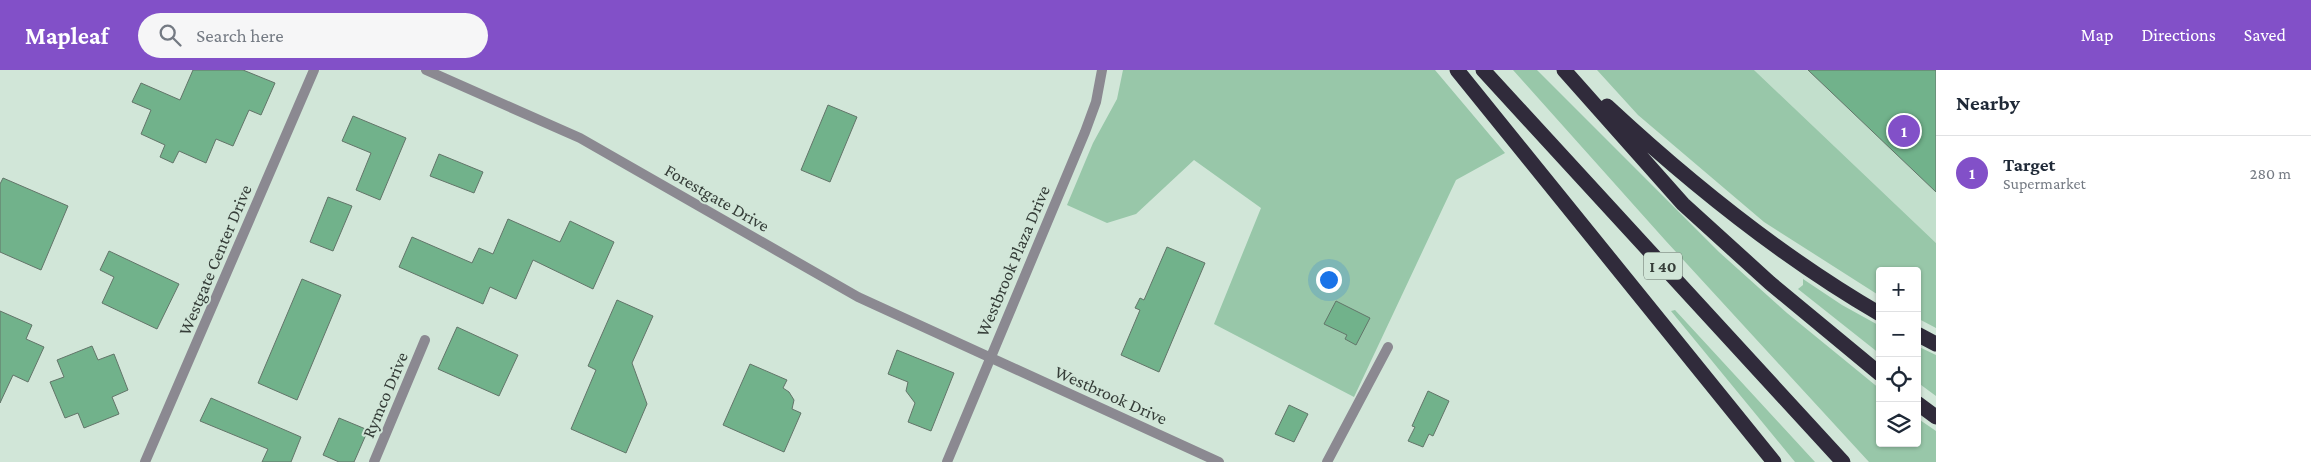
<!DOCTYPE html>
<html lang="en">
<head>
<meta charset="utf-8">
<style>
  :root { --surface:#fff; --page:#f6f6f7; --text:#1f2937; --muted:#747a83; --line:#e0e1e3; --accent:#8250c8 }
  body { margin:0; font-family:"Crimson Pro",serif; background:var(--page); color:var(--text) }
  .controls { position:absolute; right:15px; bottom:15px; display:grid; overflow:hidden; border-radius:5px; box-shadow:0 1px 4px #0004 }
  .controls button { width:45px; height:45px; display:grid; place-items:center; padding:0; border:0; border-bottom:1px solid var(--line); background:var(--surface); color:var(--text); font:25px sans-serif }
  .you { position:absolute; left:1328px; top:209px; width:18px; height:18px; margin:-12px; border:4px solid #fff; border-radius:50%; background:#1a73e8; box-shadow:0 0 0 8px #1a73e833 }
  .badge { display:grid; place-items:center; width:32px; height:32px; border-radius:50%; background:var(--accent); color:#fff; font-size:16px; font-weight:700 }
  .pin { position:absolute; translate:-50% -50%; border:2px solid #fff; box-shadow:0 1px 5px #0006 }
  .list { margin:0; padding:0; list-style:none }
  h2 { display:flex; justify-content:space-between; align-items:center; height:65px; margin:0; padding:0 20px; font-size:21px }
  h2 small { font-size:16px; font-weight:400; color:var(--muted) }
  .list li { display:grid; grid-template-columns:32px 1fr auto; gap:15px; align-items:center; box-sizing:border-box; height:75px; padding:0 20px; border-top:1px solid var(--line) }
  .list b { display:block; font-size:19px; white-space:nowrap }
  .list p { margin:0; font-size:16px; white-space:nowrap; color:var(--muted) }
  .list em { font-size:16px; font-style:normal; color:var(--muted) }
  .icon { flex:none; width:28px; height:28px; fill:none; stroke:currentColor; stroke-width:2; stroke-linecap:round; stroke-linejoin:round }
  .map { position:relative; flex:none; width:1936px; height:392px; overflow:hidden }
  header { display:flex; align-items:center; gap:30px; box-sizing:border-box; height:70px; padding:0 25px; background:var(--accent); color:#fff }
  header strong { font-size:24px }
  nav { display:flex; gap:28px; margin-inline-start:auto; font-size:18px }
  .search { width:350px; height:45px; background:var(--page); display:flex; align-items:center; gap:12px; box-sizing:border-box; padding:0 18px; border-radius:28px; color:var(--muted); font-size:19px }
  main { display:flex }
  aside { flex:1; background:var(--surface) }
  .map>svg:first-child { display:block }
</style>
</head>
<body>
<header>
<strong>Mapleaf</strong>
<div class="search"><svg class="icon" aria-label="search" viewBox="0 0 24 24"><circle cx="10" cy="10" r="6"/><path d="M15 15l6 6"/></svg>Search here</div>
<nav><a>Map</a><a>Directions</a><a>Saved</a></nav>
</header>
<main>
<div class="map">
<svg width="1936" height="392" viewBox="0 0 1936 392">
  <rect width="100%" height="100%" fill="#d1e6d8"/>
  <!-- built -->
  <path fill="#c2dfcc" d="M1754,0H1936V173Z"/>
  <!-- green -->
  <path fill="#98c7a9" d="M1123,0H1435L1505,83L1456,110L1354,327L1214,254L1261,138L1194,90L1136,144L1107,153L1067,135L1093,73L1117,29Z
    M1513,0H1537L1719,182L1787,243L1880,319V373H1917V348L1936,361V392H1869L1665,170Z
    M1597,0H1754L1936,173V258L1917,248V201H1880V226L1764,152L1638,45Z
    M1803,209L1842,235L1880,256V284L1798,219L1803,215Z
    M1675,240L1815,392H1795L1671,241Z
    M1917,276L1936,285V326L1917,312Z"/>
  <!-- building -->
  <path fill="#71b28b" stroke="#627569" d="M193,0H243L275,13L261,45L249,40L233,76L216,69L206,93L179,81L173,93L160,87L165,75L141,64L151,40L132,32L141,13L180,30Z
    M1808,0H1936V122Z
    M828,35L857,47L830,112L801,100Z
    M353,46L406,68L380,130L356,120L371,83L342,71Z
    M439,84L483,102L474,123L430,106Z
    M3,108L68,136L41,200L0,182V114Z
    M328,127L352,136L333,181L310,172Z
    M508,149L560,172L570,151L614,172L593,219L533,190L516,229L490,217L483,234L399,197L412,167L472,193L479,178L493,184Z
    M1167,177L1205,193L1159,302L1121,285L1140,240L1135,238L1140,228L1144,230Z
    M109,181L179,214L157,259L102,233L114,207L100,200Z
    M302,209L341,225L297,330L258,313Z
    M617,230L653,246L632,293L647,334L626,383L571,359L596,300L588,296Z
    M1336,231L1370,248L1356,275L1345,269L1347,265L1324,254Z
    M0,241L32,255L26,269L44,277L28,312L13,305L0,333Z
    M457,257L518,285L499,326L438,299Z
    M92,276L98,290L114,284L128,320L112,327L119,344L84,358L78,343L65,348L50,312L64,307L57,290Z
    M897,280L954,303L931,361L908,352L915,333L906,321L908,312L888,304Z
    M750,294L787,310L783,318L789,322L794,330L792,339L801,343L784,382L723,355Z
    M1428,321L1449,331L1433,366L1429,364L1423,377L1408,371L1415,357L1412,356Z
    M211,328L301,367L291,392H262L268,379L200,351Z
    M1289,335L1308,344L1294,372L1275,364Z
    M339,348L368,360L354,392H339L323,385Z"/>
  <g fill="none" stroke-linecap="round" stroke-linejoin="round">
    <!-- minor -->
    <path stroke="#8b8991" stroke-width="10" d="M426,0L580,68L858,227L1219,392
      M145,392L314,0
      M374,392L425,270
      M947,392L1085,62L1096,32L1102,0
      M1327,392L1388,277"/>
    <!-- motorway -->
    <path stroke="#302b3b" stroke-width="15" d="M1457,0L1774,392
      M1483,0L1843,392
      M1564,0L1683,134L1770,213L1880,304
      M1607,36C1691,114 1780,186 1880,244
      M1917,264L1936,274
      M1917,333L1936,347"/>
  </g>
  <g text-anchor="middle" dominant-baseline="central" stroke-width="4" stroke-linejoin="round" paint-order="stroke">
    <!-- shield labels -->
    <rect fill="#d1e6d8" stroke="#647068" stroke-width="1" x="1644" y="182.5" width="38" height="27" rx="4"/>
    <g font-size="16" font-weight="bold" fill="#353d38">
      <text x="1663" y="196">I 40</text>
    </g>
    <!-- street labels -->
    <g font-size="18" fill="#353d38" stroke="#d1e6d8">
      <text transform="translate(717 128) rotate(30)">Forestgate Drive</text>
      <text transform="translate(215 190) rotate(-67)">Westgate Center Drive</text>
      <text transform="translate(1013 191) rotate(-67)">Westbrook Plaza Drive</text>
      <text transform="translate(385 325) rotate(-67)">Rymco Drive</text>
      <text transform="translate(1111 325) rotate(24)">Westbrook Drive</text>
    </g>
  </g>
</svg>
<div class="controls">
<button>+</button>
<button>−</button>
<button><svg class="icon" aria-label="locate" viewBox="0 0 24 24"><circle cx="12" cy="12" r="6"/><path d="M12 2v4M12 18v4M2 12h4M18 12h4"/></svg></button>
<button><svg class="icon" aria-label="layers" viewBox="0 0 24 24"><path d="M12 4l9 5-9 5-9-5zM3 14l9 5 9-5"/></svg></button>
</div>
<div class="you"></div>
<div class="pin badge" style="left:1904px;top:61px">1</div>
</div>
<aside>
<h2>Nearby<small></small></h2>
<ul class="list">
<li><span class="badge">1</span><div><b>Target</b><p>Supermarket</p></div><em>280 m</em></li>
</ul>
</aside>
</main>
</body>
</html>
